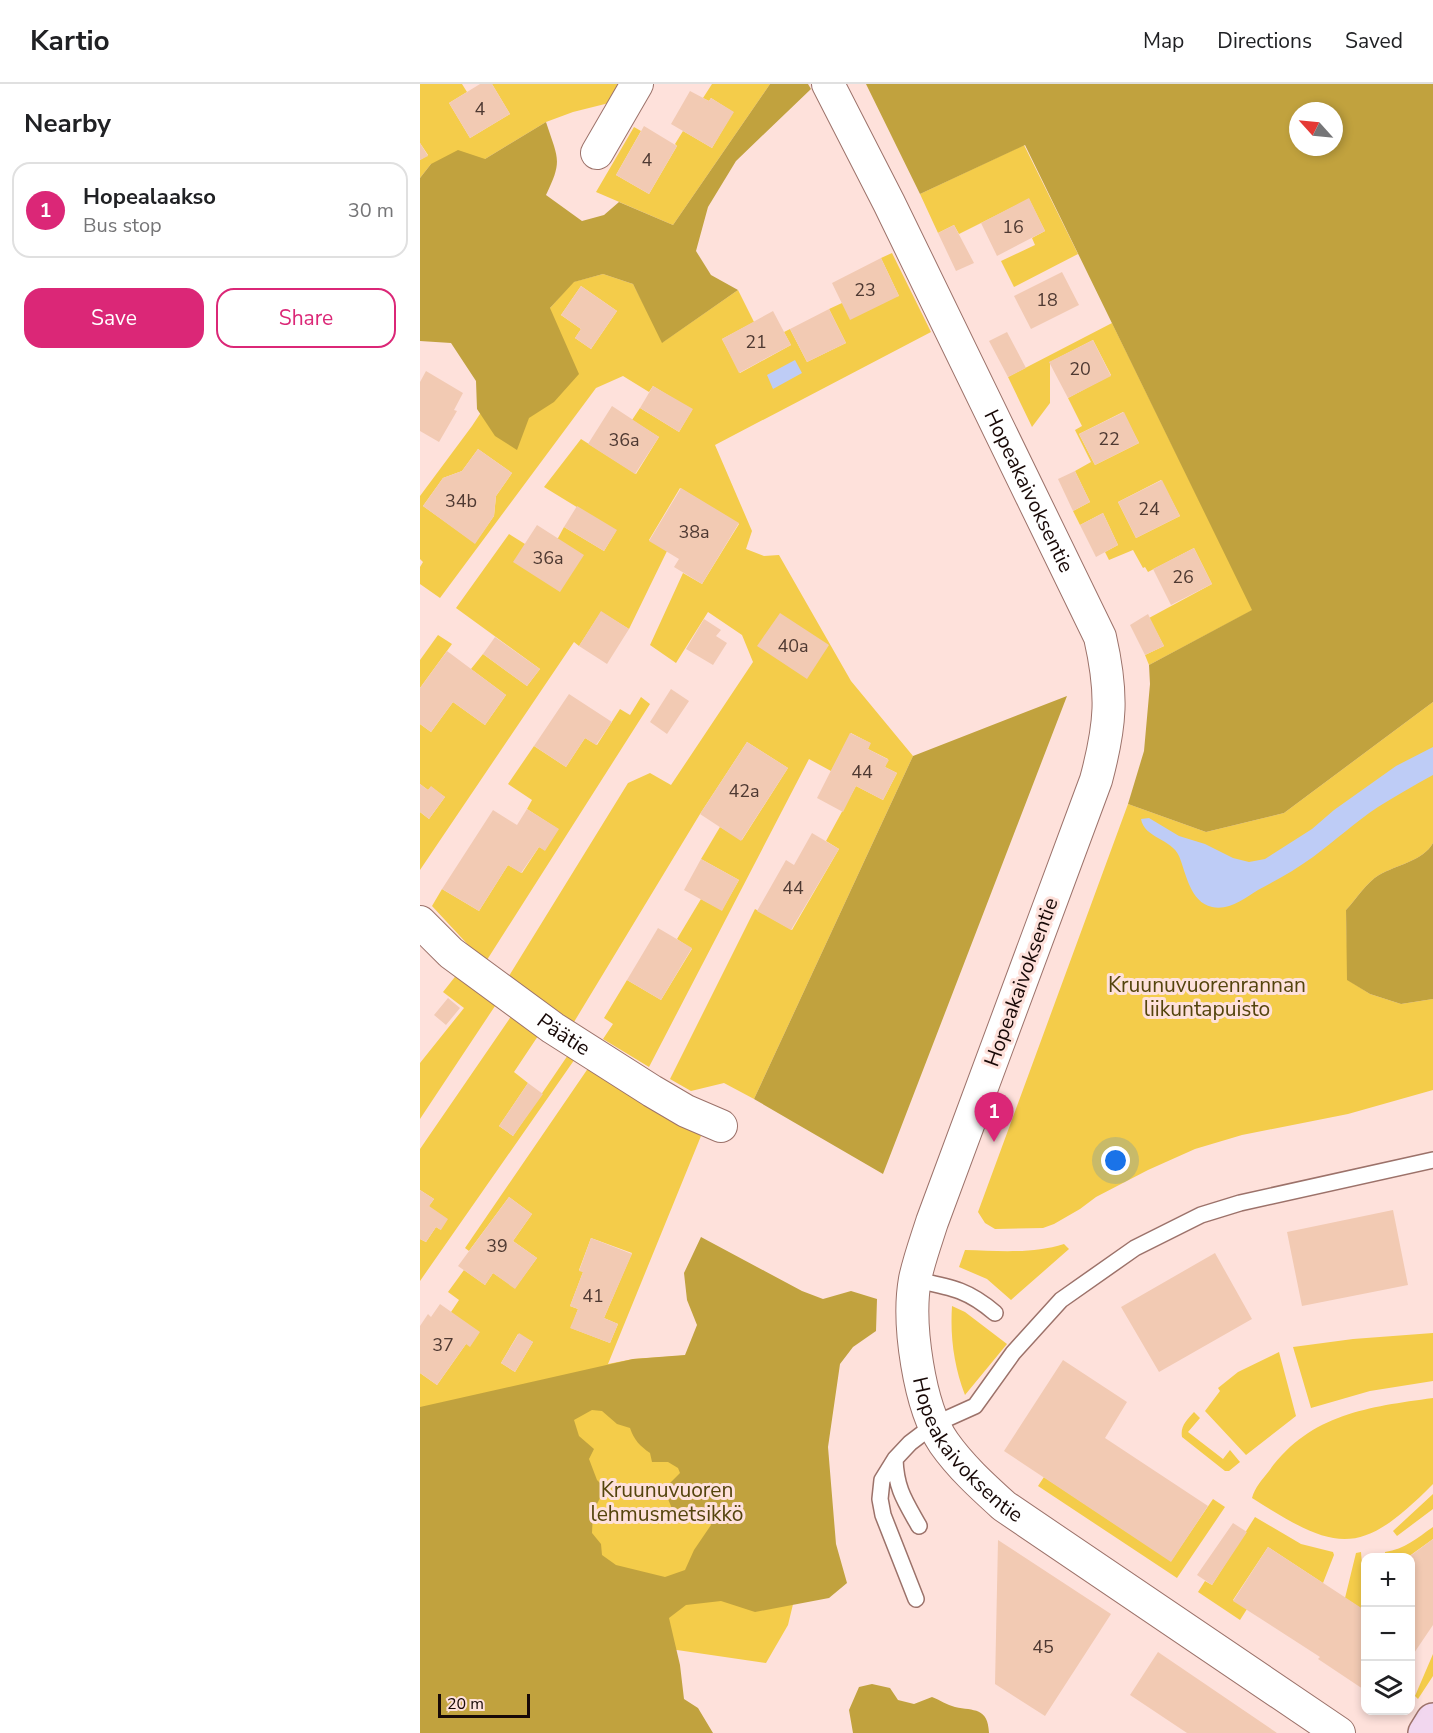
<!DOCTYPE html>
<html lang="en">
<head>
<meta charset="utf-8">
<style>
  :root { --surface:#fff; --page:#f6f6f6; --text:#202124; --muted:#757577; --line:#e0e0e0; --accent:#db2777 }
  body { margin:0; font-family:"Nunito Sans",sans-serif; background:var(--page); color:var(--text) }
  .controls { position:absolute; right:18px; bottom:18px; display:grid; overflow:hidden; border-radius:12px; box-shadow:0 3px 9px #0003 }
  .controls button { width:54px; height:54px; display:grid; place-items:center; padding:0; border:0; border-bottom:2px solid var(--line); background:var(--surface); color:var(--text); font:30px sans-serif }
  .compass { position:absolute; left:869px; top:18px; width:54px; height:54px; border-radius:50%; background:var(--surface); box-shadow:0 3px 9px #0003; rotate:297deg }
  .scale { position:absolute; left:18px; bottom:15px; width:92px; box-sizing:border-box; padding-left:6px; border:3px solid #180907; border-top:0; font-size:16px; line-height:21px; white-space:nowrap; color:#180907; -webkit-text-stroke:4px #fee1db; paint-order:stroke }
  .you { position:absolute; left:696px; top:1077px; width:21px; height:21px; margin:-15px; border:4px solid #fff; border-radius:50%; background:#1a73e8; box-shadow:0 0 0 9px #1a73e833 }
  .badge { display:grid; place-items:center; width:39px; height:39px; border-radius:50%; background:var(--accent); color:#fff; font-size:20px; font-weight:700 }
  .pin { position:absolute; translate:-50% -50px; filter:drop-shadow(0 2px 3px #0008) }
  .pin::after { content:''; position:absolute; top:32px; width:21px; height:18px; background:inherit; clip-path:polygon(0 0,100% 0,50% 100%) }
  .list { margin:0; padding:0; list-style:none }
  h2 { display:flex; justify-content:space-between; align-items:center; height:78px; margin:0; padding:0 24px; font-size:26px }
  h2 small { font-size:20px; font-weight:400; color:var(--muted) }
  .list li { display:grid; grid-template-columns:39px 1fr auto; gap:18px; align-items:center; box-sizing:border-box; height:96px; margin:0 12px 12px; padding:0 12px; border:2px solid var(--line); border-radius:18px }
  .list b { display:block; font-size:22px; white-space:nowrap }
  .list p { margin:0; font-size:20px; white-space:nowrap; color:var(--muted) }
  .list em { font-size:20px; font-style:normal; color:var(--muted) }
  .actions { display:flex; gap:12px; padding:18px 24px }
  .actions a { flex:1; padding:14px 0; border:2px solid var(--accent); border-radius:18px; text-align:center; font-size:21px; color:var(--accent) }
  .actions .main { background:var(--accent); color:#fff }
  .icon { flex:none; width:33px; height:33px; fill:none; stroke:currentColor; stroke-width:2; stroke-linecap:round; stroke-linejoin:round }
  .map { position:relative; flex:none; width:1013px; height:1649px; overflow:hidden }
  header { display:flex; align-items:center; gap:36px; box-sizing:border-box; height:84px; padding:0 30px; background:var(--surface); border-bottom:2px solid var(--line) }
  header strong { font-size:28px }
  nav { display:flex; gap:33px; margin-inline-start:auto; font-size:21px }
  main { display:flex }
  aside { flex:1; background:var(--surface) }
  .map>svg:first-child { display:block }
</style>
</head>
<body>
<header>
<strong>Kartio</strong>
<nav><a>Map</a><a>Directions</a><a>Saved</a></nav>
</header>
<main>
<aside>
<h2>Nearby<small></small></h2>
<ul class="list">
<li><span class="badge">1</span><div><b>Hopealaakso</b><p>Bus stop</p></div><em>30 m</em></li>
</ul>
<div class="actions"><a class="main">Save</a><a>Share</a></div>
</aside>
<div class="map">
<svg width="1013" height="1649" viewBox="0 0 1013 1649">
  <rect width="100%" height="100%" fill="#fee1db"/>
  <!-- green -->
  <path fill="#f4cc4a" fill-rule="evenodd" d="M0,0H42L47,8L29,19L50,54L90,30L72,0H205L189,19L153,28L126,38L65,75L11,80L0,94V76L8,71L0,59Z
    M292,0H350L253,141L176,108L214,43L221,47L196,91L229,110L257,62L255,60L263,47L292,64L313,28L291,14L289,17L283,14Z
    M604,61L658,170L594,203L581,177L615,161L612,154L625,147L609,115L539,150L534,141L518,149L500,110Z
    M472,169L511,248L295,361L332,447L326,465L344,472L359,471L431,597L493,672L334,1015L304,999L271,1007L250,995L335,825L372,846L419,765L406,757L436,702L463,716L477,689L465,683L468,675L448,665L450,659L431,649L411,687L389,675L229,983L183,955L193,940L184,934L207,896L241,916L272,865L257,855L281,815L302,826L319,796L281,775L300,743L322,756L368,684L327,658L280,730L154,938L87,895L208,699L230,689L251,701L333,578L322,551L288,528L256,579L230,561L263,489L282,500L319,440L260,404L229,456L247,467L209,545L181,528L159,562L154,558L0,786V728L9,735L25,713L11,703L8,706L0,700V640L11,648L33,618L65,641L86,611L51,585L63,570L107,602L120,585L36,524L89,450L105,460L138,454L144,443L184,467L196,447L124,403L161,355L216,390L239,353L212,336L220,324L259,348L272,326L233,302L229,308L203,292L176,304L20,514L0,500V483L3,478L0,475V412L52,342L130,224L153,198L183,190L213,200L243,258L318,206L334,238L302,255L320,289L371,261L364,248L370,245L387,278L426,259L409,225L422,219L479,212L461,174ZM161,202L197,227L171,265L155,254L161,245L141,231ZM58,365L92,389L76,412L74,432L55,459L3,422L23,394L42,387Z
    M692,239L833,526L729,581L725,571L744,562L729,534L792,500L774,464L728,488L725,483L723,484L713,466L689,476L685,468L698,461L683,429L660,441L653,427L670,418L655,387L671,378L655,346L662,342L648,314L691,291L673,256L630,278V319L612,343L588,293ZM703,328L719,359L675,381L659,350ZM741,396L760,432L716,454L698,418Z
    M18,551L32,560L0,604V576Z
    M221,613L230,620L65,879L12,822L22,805L59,827L88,781L102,789L119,763L125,766L138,745L107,725L112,716L88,700L114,662L146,683L165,654L177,661L200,625L210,631Z
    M1013,618V759C1003,777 976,781 959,791C947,798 936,815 926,826L928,896L950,910L981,920L1013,915V1006L928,1030L822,1051L775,1065L728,1086L676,1113L660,1125L634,1140L623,1144L575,1145L565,1139L558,1128L708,720L786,748L864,729Z
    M38,889L77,919L0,1035V979L44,924L23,908Z
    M92,931L120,949L94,988L108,999L79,1042L93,1052L150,968L157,972L0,1197V1155L6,1158L16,1143L21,1146L9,1122L14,1115L0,1106V1065Z
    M171,980L281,1052L188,1280L213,1275L422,1261L402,1400L368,1541L346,1579L12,1530L0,1524V1289L17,1301L46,1260L31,1228L39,1216L28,1208L44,1186L65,1201L73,1189L95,1204L117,1174L93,1157L112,1130L89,1113L49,1167L45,1164ZM171,1154L212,1169L184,1234L198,1240L190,1259L151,1244L158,1225L150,1222L163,1188L159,1186ZM98,1250L113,1258L95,1288L81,1279Z
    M644,1160L649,1165L591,1216L567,1195L539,1183L545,1166C579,1167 612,1170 644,1160Z
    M532,1222L545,1228L587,1260L545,1311C534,1282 530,1253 532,1222Z
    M1013,1249V1297L950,1307L891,1324L873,1263L933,1255Z
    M859,1268L876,1332L826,1371L785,1327L800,1307L798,1304L818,1288Z
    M1013,1314V1400C940,1474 917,1468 832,1414C835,1403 842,1396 849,1387C890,1330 948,1323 1013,1314Z
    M774,1328L780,1334L768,1348L803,1375L810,1366L820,1378L809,1387H805L762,1353C760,1342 767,1336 774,1328Z
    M624,1393L751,1477L793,1415L805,1423L757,1494L618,1402Z
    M1013,1410V1425L977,1452L973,1447Z
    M835,1433L881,1460L913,1468L914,1471L903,1499L848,1463L813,1516L827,1525L820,1536L778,1508L785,1497L792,1501Z
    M1013,1443V1455L988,1473H965V1468C985,1465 997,1454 1013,1443Z
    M941,1468L945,1520V1527L925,1514L936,1469Z
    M1013,1570V1592L998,1615L995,1612Z"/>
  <!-- forest -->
  <path fill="#c1a23e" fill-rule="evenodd" d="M350,0H388L391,5L316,77L288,123L276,167L291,191L318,206L242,259L213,200L183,190L154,198L130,224L159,290L134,318L109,334L97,366L75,352L57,325L56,297L31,259L0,257V94L11,80L38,66L65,75L126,38C138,75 143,76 126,111L162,137L184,131L199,118L253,141Z
    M446,0H1013V618L864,729L786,748L708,720L724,667L730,600L729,581L832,526L605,61L500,110ZM878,27H914V63H878Z
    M647,612L463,1090L334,1015L493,672Z
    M1013,759V915L981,920L950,910L927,896L926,826C936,815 947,798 959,791C976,781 1003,777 1013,759Z
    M281,1153L382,1207L403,1215L431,1207L457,1215L456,1247L433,1263L420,1280L408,1363L416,1460L427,1499L409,1514L335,1528L301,1517L266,1521L249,1534L260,1581L264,1615L278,1624L293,1649H0V1323L213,1275L265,1271L277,1241L267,1216L264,1189ZM172,1326L182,1327L197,1340L210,1344C214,1356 220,1362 230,1369L232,1378H248L258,1384L260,1389L246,1403L248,1415L253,1427L264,1423H279L287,1431L291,1441L274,1466L265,1486L245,1493L196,1481L182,1471L181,1460L172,1449L173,1428L185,1404L177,1396L169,1375L174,1365L159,1352L154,1336Z
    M452,1600L470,1604L478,1616L494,1620L512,1613C520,1616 527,1621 535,1623C554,1627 568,1623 569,1649H433L429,1626L439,1603Z"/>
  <!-- water -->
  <path fill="#beccf6" d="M375,276L382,289L353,305L347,291Z
    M1013,663V691C994,701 976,712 958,723C935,738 915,757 893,773C875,786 857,796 838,806C825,814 809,827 792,823C770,818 766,789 759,772C752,755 724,754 721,735L729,734L759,752L785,760L813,774L829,778L845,775L892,745L914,726L976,682Z"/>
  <!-- building -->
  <path fill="#f2cab3" d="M60,0H72L90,30L50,54L29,19Z
    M270,7L289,17L291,14L314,28L292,64L251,40Z
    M224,42L257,62L229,110L196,91Z
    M0,59L8,72L0,76Z
    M609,114L625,147L577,172L561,139Z
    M534,141L554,179L536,187L518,149Z
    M461,174L479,212L430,236L412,199Z
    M642,188L659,221L611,245L594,212Z
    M161,202L197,227L171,265L155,254L161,245L141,231Z
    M409,225L426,259L387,278L370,245Z
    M353,227L371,261L319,289L302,255Z
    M587,248L606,284L588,293L569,257Z
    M673,256L691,292L648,314L629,278Z
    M6,287L43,309L34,326L37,327L19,358L0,347V298Z
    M233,302L273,325L259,348L220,324Z
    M192,322L239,353L215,390L168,360Z
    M704,328L719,359L675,381L659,350Z
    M58,365L92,389L76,412L74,432L55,460L3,422L23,394L42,387Z
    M655,387L670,418L653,427L638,395Z
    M742,396L760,432L716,454L698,418Z
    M261,404L319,439L282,500L254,483L259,475L229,457Z
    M157,422L197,446L184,467L144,443Z
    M683,429L698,461L676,473L660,441Z
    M117,441L164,471L140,508L93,478Z
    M774,464L792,500L751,521L733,485Z
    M181,527L209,545L187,580L159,562Z
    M360,529L409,561L387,595L337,562Z
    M728,530L744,562L725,571L710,541Z
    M284,535L301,546L296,552L307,559L293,581L266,565Z
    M75,553L120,585L107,602L63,570Z
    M27,567L86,611L65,641L33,618L11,648L0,640V604Z
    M251,605L269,617L247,650L230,638Z
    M149,610L192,638L176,661L165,654L146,683L114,662Z
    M430,649L451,659L448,665L469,676L465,683L477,689L463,716L436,702L423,728L397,714Z
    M327,658L368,684L321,757L280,730Z
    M0,700L8,706L11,702L25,713L9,735L0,728Z
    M107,725L139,745L125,767L119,763L101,789L88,781L59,827L22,805L73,726L97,741Z
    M392,749L419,765L371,846L337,827L366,776L374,781Z
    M281,775L319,796L302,827L264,806Z
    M238,844L272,864L241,916L207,896Z
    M28,914L40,924L26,941L14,931Z
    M108,999L123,1010L93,1052L79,1042Z
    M0,1106L14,1115L9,1122L28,1135L21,1146L16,1143L6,1158L0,1155Z
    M89,1113L112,1130L93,1157L117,1174L95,1205L73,1189L65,1201L38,1182Z
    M973,1126L988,1201L882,1222L867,1148Z
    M171,1154L212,1170L184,1234L198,1240L190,1259L150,1244L158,1225L150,1222L163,1188L159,1187Z
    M795,1169L832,1235L739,1288L701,1223Z
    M20,1220L60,1248L50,1263L46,1260L17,1301L0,1289V1242L8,1230L11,1233Z
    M99,1249L113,1258L95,1288L81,1279Z
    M643,1276L707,1318L685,1354L788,1422L751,1478L584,1367Z
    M813,1439L827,1448L792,1501L777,1491Z
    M1013,1455V1541L990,1575V1472Z
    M578,1456L691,1530L625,1632L575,1600Z
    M848,1463L946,1527V1607L898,1575L900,1573L813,1517Z
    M738,1568L857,1649H767L710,1611Z"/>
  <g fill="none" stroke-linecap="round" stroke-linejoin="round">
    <defs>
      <path id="lane" d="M495,1196C530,1203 547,1205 575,1229
        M475,1375C476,1405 485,1417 499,1442
        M496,1515L463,1431L460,1415L462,1396L475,1375L490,1359L515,1340L555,1322L593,1269L641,1216L715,1164L781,1131L820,1119L1013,1076"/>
      <g id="street">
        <path id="s1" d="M408,0L469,119L680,553C693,610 691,640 676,696L512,1138C506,1157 499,1176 495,1195C487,1239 499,1323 524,1359C541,1383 562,1402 584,1422L919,1649"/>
        <path d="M177,69L217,0"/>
        <path id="s2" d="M0,838L31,869L133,944L232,1007L266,1027L301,1042"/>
      </g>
      <path id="secondary" d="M1005,1649L1013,1636"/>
    </defs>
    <!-- lane casing -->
    <use href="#lane" stroke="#9c726a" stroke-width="18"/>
    <!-- street casing -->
    <use href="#street" stroke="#9c726a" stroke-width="34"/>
    <!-- secondary casing -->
    <use href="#secondary" stroke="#9c726a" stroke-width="36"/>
    <!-- lane -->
    <use href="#lane" stroke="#fff" stroke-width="15"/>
    <!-- street -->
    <use href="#street" stroke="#fff" stroke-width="32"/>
    <!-- secondary -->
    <use href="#secondary" stroke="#f2d7ef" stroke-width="33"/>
  </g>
  <g text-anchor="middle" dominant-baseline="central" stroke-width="6" stroke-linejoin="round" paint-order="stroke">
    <!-- number labels -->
    <g font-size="18" fill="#4e3932">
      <text x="60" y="25">4</text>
      <text x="227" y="76">4</text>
      <text x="593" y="143">16</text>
      <text x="445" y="206">23</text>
      <text x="627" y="216">18</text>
      <text x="336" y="258">21</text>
      <text x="660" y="285">20</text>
      <text x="689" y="355">22</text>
      <text x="204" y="356">36a</text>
      <text x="41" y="417">34b</text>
      <text x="729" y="425">24</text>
      <text x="274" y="448">38a</text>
      <text x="128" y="474">36a</text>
      <text x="763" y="493">26</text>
      <text x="373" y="562">40a</text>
      <text x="442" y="688">44</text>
      <text x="324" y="707">42a</text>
      <text x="373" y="804">44</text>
      <text x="77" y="1162">39</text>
      <text x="173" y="1212">41</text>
      <text x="23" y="1261">37</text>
      <text x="623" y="1563">45</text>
    </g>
    <!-- street labels -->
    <g font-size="21" fill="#180907" stroke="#fee1db">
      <text stroke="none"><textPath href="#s1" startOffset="454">Hopeakaivoksentie</textPath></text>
      <text transform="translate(601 898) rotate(-70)">Hopeakaivoksentie</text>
      <text stroke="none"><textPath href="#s2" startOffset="183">Päätie</textPath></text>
      <text stroke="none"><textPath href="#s1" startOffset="1480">Hopeakaivoksentie</textPath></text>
    </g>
    <!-- park labels -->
    <g font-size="21" fill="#54440d" stroke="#fee1db">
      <text x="787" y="901">Kruunuvuorenrannan<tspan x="787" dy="24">liikuntapuisto</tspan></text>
      <text x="247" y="1406">Kruunuvuoren<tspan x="247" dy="24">lehmusmetsikkö</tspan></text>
    </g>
  </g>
</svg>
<div class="controls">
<button>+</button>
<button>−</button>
<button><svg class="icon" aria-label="layers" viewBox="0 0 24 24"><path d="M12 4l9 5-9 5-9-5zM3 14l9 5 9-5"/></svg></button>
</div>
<svg class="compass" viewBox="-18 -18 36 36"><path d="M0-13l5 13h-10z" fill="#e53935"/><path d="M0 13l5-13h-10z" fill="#757577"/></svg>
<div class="scale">20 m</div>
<div class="you"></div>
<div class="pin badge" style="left:574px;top:1058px">1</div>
</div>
</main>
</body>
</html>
